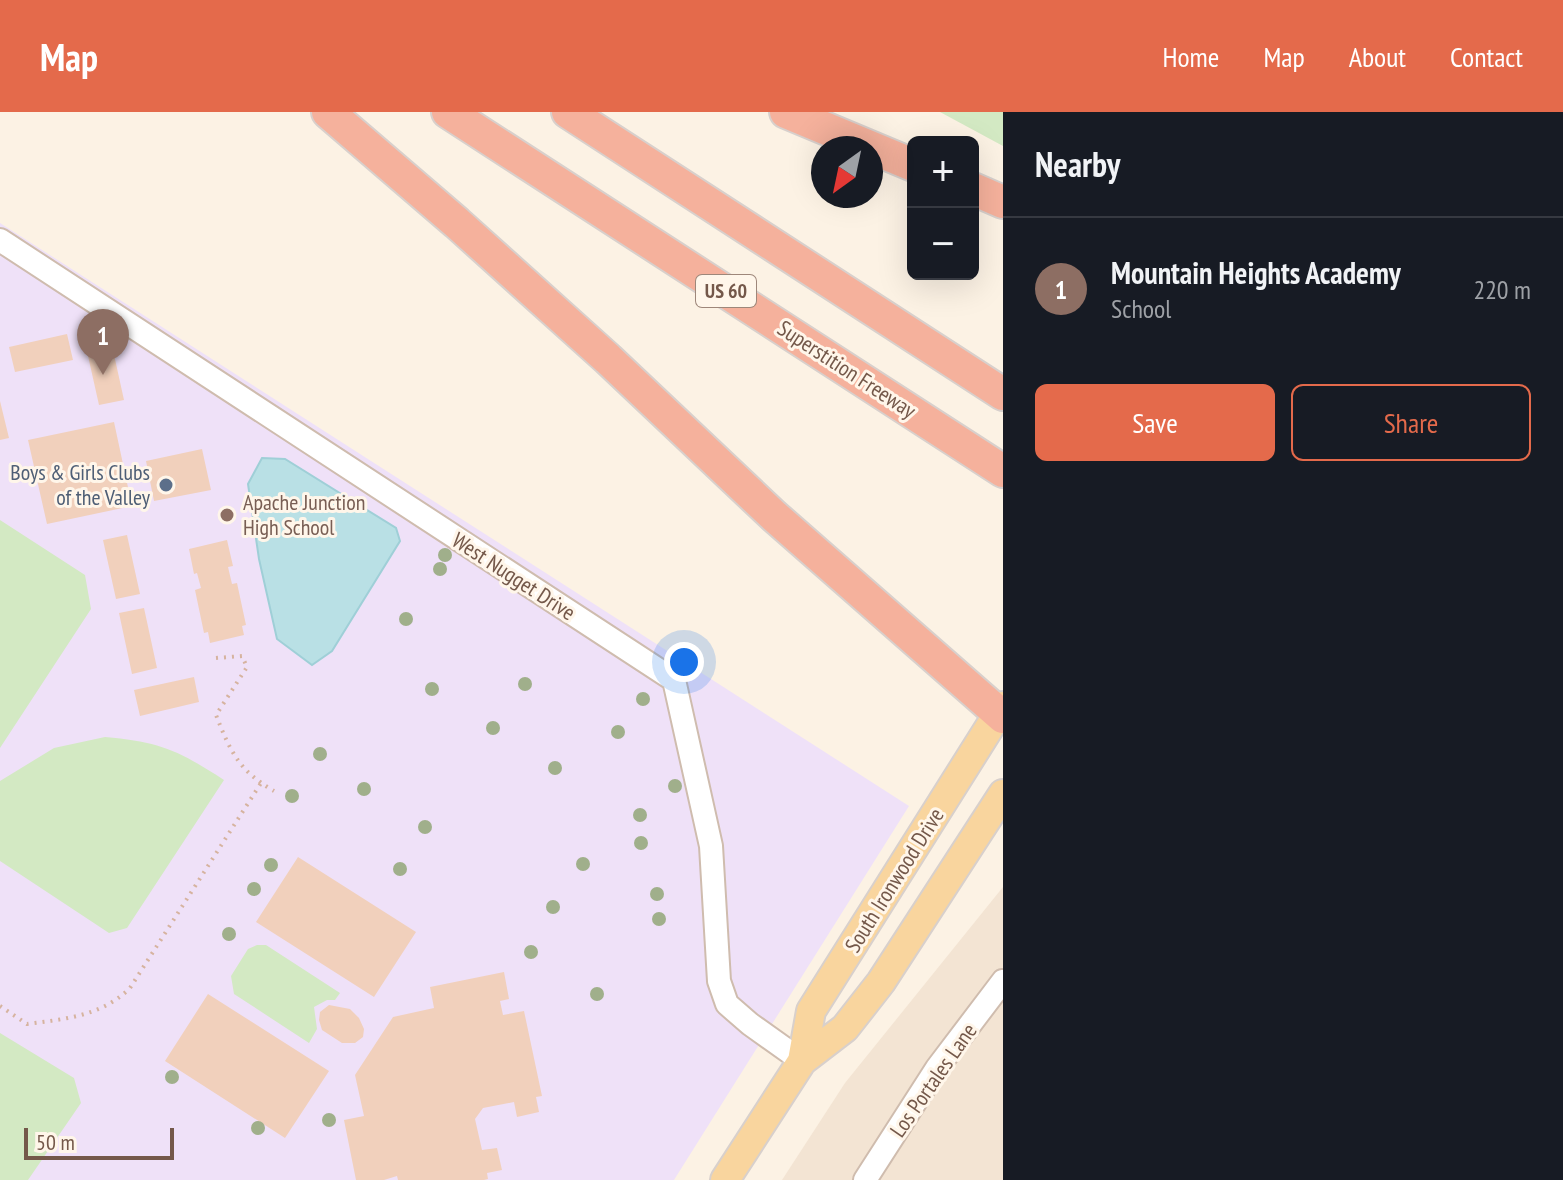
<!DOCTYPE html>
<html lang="en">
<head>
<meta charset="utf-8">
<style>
  :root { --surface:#171b24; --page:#242831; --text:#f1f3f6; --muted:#9ea1a6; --line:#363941; --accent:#e46a4b }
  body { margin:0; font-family:"PT Sans Narrow",sans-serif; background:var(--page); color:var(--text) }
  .controls { position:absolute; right:24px; top:24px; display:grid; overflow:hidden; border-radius:12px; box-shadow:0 8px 32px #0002 }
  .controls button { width:72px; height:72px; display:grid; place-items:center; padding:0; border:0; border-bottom:2px solid var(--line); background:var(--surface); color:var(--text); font:40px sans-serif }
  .compass { position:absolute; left:811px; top:24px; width:72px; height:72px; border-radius:50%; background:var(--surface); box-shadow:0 8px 32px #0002; rotate:213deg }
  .scale { position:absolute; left:24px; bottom:20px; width:150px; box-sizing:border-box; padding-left:8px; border:4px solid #74584a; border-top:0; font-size:22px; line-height:28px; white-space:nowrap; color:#74584a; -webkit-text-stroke:6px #fff6ea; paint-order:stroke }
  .you { position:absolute; left:684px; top:550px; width:28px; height:28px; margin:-20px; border:6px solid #fff; border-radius:50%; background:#1a73e8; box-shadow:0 0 0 12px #1a73e833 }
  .badge { display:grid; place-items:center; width:52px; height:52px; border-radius:50%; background:var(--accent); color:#fff; font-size:26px; font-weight:700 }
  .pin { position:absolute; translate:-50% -66px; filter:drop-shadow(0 2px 4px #0008) }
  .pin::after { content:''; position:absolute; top:42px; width:28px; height:24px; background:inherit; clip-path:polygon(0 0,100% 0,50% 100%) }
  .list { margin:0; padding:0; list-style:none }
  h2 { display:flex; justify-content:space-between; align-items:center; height:104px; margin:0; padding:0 32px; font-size:34px }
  h2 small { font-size:26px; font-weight:400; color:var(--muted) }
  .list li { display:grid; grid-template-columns:52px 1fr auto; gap:24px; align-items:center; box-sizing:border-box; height:144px; padding:0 32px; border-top:2px solid var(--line) }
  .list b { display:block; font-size:30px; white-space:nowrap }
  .list p { margin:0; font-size:26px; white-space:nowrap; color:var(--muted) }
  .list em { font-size:26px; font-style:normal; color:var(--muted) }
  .actions { display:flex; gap:16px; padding:24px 32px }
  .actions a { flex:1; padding:18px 0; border:2px solid var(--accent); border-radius:12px; text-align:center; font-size:28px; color:var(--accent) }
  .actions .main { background:var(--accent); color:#fff }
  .map { position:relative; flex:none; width:1003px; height:1068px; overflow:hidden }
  header { display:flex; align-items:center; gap:48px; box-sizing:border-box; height:112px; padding:0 40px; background:var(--accent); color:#fff }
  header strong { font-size:38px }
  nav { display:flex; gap:44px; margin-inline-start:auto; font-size:28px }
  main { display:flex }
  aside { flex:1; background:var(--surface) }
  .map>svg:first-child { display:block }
</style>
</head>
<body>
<header>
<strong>Map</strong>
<nav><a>Home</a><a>Map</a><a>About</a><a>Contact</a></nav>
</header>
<main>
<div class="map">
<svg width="1003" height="1068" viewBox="0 0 1003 1068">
  <rect width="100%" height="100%" fill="#fcf2e4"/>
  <!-- residential -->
  <path fill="#f3e4d3" d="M1003,775V1068H782L845,971Z"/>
  <!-- education -->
  <path fill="#efe1f8" d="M0,111L909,694L674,1068H0Z"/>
  <!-- green -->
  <path fill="#d3e9c3" d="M940,0H1003V34Z
    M0,408L85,463L91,497L0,636Z
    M105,625C160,630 178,638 224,668L127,816L109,821L0,749V669L54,636Z
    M257,833H266L340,881L335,888H327L314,895L317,917L309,931L234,882L231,864L248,837Z
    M0,921L74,966L81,991L28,1068H0Z"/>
  <!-- water -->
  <path fill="#b9e0e5" stroke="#9fcfd7" stroke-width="2" d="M262,346L285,347L396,416L400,429L332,539L312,553L277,527L259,447L248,372Z"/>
  <!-- building -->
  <path fill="#f1d0bc" d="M67,222L73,248L15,260L9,235Z
    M111,229L124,288L99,293L86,235Z
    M0,289L9,326L0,328Z
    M114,310L132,394L47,412L28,328Z
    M202,337L211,378L154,389L146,349Z
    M127,423L140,482L116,487L103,428Z
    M227,428L233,454L228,455L232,472L237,471L246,513L242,514L244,523L210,531L208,520L204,521L195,478L201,476L197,461L194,462L189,437Z
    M144,496L157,556L132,562L119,501Z
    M194,565L199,590L140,604L134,578Z
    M298,745L416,820L374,885L256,810Z
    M504,860L509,887L500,889L503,903L524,899L542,984L536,985L539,1000L517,1005L514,990L483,996L475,1007L482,1038L497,1036L502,1058L487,1061L488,1067L484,1068H398L397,1064L384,1068H356L344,1008L364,1004L355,963L393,905L434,896L430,875Z
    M208,882L329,959L285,1026L165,949Z
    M329,893L350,897L359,906L364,917L363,925L355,931H342L322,918L319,908L320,900Z"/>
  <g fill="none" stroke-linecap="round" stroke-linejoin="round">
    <defs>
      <path id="minor" d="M0,128L674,568L711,734L719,869L727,892L750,912L802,949
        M865,1068L937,956L1003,869"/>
      <path id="major" d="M802,949L811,899L1003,594
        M725,1068L802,949L845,916L881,870L1003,682"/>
      <path id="highway" d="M328,0L457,111L608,247L774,404L1003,605
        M448,0L1003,359
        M568,0L1003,282
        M786,0L913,53
        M973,77L1003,90"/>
    </defs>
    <!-- minor casing -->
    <use href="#minor" stroke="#cfbcae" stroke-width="26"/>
    <!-- major casing -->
    <use href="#major" stroke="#d8d0cc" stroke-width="32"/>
    <!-- highway casing -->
    <use href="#highway" stroke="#d8d0cc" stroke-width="36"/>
    <!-- path -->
    <path stroke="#d6b39f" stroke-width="4" stroke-dasharray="2 6" stroke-linecap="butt" d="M216,546L242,544L247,555L216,603C230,639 239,659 274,679
      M0,894L27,912C65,907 102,904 130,876L261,671"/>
    <!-- minor -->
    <use href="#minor" stroke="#fff" stroke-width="22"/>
    <!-- major -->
    <use href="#major" stroke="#f9d59e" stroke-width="28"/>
    <!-- highway -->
    <use href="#highway" stroke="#f5b19c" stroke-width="32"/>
  </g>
  <!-- trees -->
  <g fill="#a0af8b">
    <circle cx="445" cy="443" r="7"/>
    <circle cx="440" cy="457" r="7"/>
    <circle cx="406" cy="507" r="7"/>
    <circle cx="525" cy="572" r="7"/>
    <circle cx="432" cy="577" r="7"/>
    <circle cx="643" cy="587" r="7"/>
    <circle cx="493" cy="616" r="7"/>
    <circle cx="618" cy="620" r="7"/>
    <circle cx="320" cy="642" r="7"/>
    <circle cx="555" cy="656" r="7"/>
    <circle cx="675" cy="674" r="7"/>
    <circle cx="364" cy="677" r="7"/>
    <circle cx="292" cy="684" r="7"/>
    <circle cx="640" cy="703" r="7"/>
    <circle cx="425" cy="715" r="7"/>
    <circle cx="641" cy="731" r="7"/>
    <circle cx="583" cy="752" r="7"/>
    <circle cx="271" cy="753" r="7"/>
    <circle cx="400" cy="757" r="7"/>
    <circle cx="254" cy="777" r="7"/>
    <circle cx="657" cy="782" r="7"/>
    <circle cx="553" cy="795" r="7"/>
    <circle cx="659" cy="807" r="7"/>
    <circle cx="229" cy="822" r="7"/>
    <circle cx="531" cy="840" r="7"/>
    <circle cx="597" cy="882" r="7"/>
    <circle cx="172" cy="965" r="7"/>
    <circle cx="329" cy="1008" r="7"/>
    <circle cx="258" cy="1016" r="7"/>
  </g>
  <!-- markers -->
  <circle fill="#5c6f8a" stroke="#fff6ea" stroke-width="3" cx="166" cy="373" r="8"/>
  <circle fill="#8d6e63" stroke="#fff6ea" stroke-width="3" cx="227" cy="403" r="8"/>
  <g text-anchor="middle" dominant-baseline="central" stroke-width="6" stroke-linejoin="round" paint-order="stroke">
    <!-- shield labels -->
    <rect fill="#fff6ea" stroke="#9e877a" stroke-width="2" x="696" y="163" width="60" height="32" rx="6"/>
    <g font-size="20" font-weight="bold" fill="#74584a">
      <text x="726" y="179">US 60</text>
    </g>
    <!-- street labels -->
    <g font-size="22" fill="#74584a" stroke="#fff6ea">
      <text transform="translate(847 257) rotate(33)">Superstition Freeway</text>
      <text transform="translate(514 464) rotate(33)">West Nugget Drive</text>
      <text transform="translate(894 768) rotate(-58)">South Ironwood Drive</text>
      <text transform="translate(933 968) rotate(-55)">Los Portales Lane</text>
    </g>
    <!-- service labels -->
    <g font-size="22" fill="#4e5e75" stroke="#fff6ea" text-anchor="end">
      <text x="150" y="360">Boys &amp; Girls Clubs<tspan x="150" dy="25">of the Valley</tspan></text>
    </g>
    <!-- education labels -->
    <g font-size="22" fill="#785e54" stroke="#fff6ea" text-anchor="start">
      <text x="243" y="390">Apache Junction<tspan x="243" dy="25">High School</tspan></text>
    </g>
  </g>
</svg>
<div class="controls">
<button>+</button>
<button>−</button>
</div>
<svg class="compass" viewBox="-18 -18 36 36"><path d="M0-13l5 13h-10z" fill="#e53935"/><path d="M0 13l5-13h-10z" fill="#9ea1a6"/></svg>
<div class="scale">50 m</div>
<div class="you"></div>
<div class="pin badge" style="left:103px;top:263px;background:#8d6e63">1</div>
</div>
<aside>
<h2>Nearby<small></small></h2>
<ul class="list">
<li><span class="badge" style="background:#8d6e63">1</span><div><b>Mountain Heights Academy</b><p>School</p></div><em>220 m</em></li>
</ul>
<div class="actions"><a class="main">Save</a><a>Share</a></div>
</aside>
</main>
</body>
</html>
